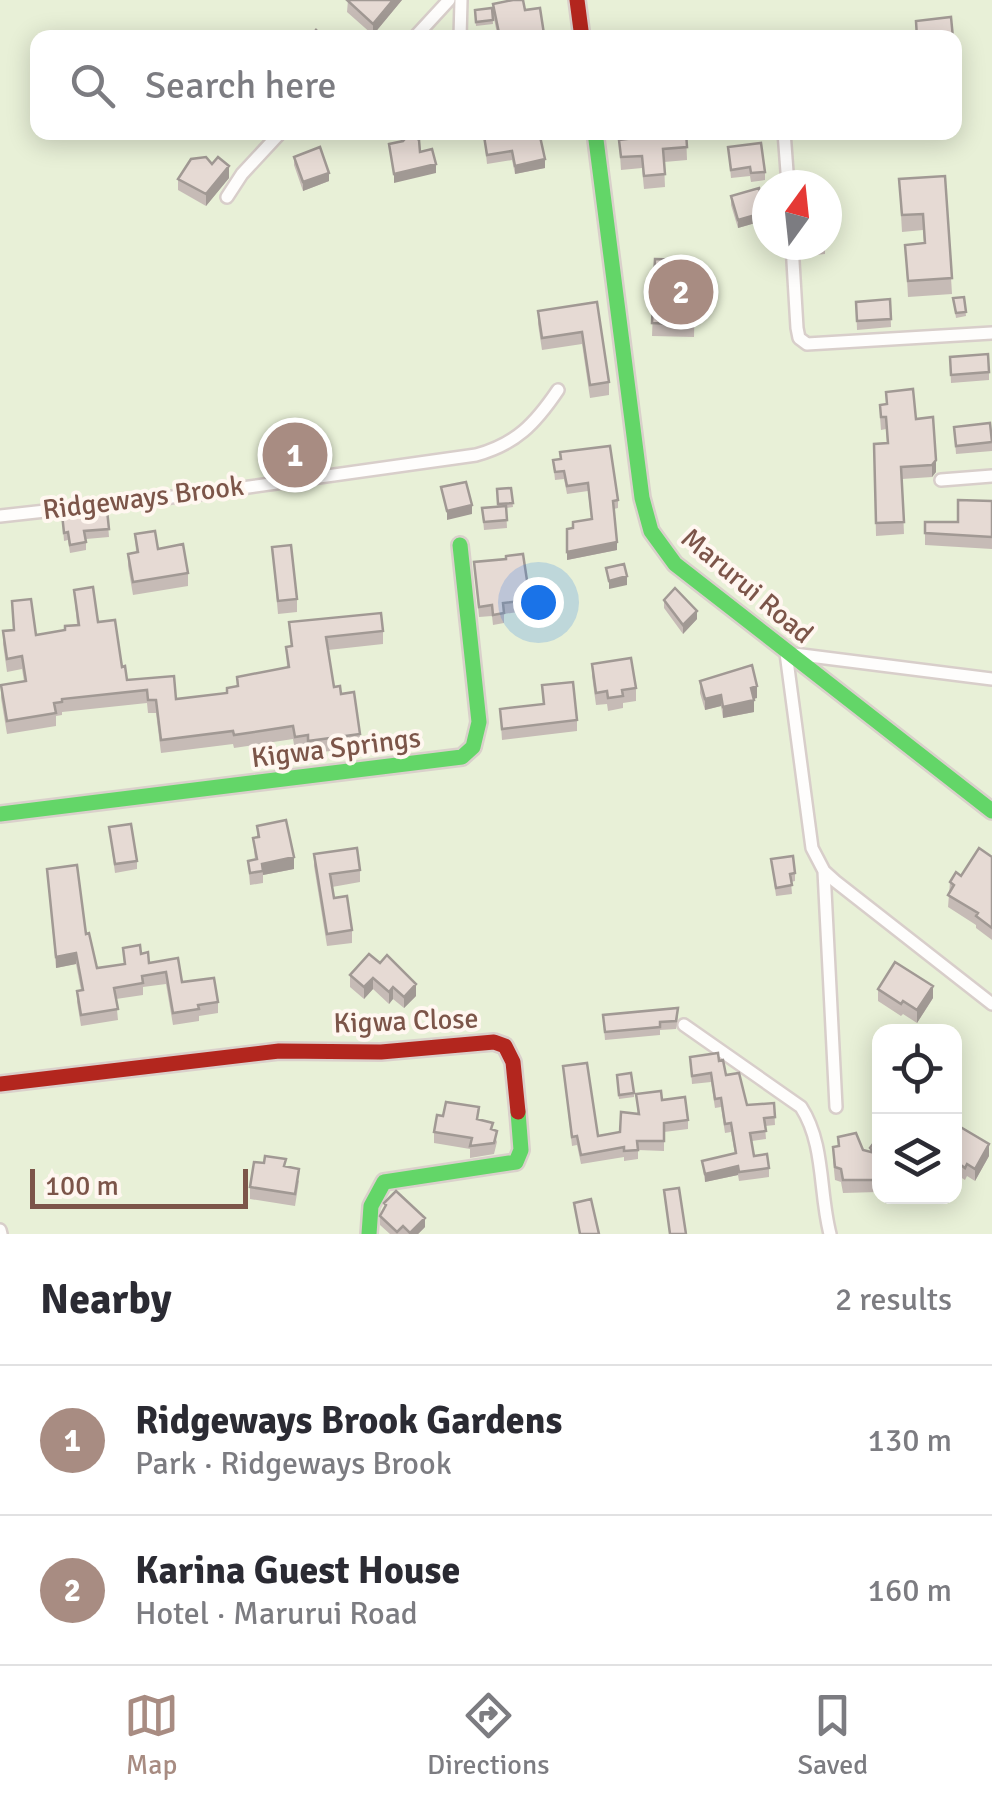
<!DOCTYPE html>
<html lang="en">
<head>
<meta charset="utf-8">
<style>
  :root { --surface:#fff; --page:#f7f7f7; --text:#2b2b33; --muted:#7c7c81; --line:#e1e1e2; --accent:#a88c82 }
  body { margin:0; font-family:Signika,sans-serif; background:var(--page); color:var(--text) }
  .controls { position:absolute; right:30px; bottom:30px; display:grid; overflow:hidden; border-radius:20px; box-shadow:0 5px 25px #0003 }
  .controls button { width:90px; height:90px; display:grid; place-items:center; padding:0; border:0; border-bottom:2px solid var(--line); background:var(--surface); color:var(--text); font:50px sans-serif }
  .compass { position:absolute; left:752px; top:170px; width:90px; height:90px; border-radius:50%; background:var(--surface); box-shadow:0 5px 25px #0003; rotate:15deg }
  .scale { position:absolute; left:30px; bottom:25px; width:218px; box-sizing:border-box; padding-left:10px; border:5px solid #7c5549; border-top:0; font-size:28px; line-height:35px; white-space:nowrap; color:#7c5549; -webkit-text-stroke:8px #fff7f0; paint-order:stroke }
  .you { position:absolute; left:538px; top:602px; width:35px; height:35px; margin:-25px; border:8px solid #fff; border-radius:50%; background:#1a73e8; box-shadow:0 0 0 15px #1a73e833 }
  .badge { display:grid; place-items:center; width:65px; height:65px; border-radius:50%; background:var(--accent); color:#fff; font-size:32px; font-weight:700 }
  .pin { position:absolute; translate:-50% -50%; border:5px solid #fff; box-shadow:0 2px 10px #0006 }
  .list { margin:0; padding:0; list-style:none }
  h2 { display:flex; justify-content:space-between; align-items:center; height:130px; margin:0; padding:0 40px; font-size:42px }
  h2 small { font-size:32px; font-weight:400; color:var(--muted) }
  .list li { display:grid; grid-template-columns:65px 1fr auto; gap:30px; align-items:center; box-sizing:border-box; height:150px; padding:0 40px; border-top:2px solid var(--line) }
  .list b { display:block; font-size:38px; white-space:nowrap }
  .list p { margin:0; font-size:32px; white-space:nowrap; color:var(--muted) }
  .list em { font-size:32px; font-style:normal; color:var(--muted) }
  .icon { flex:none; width:55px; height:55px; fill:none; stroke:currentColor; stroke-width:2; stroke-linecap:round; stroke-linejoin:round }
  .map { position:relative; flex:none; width:992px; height:1234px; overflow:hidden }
  .search { position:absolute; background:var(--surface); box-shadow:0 5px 25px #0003; left:30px; right:30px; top:30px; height:110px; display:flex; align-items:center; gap:25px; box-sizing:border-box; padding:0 35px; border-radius:20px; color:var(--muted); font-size:38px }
  .sheet { height:430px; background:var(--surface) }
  nav { display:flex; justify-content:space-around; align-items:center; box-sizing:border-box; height:140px; border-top:2px solid var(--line); background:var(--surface); font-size:28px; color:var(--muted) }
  nav a { display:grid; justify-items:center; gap:5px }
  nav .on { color:var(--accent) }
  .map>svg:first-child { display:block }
</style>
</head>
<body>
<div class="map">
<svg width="992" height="1234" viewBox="0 0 992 1234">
  <rect width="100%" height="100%" fill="#f9f3ed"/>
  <!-- green -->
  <path fill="#e8f0d7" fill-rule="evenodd" d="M0,0H992V1234H0ZM38,38H954V132H38ZM767,185H827V245H767ZM880,1032H954V1196H880Z"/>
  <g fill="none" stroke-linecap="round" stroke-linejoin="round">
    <defs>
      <path id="street" d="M414,38L449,0
        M460,38L461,0
        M784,132L788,185
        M227,197L242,174L281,132
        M792,245L797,328L799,338L807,344L992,333
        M941,480L992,476
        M0,516L199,494L476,455C516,444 535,424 558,390
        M992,679L786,653L812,848L824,871L835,881L992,1004
        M824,871L836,1107
        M684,1025L801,1107C825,1144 819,1192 830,1234
        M0,1230L1,1234"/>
      <path id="fast" d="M595,132L642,498L651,531L675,564L992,811
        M0,814L462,757L473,747L479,722L460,545
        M369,1234L371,1206L384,1182L516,1162L521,1150L518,1112"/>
      <path id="jam" d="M577,0L582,38
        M0,1084L279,1051L381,1052L494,1042L505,1046L513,1062L518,1112"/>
    </defs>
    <!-- street casing -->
    <use href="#street" stroke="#d8ceca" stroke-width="16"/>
    <!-- fast casing -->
    <use href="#fast" stroke="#dad0cb" stroke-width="20"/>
    <!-- jam casing -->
    <use href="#jam" stroke="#dad0cb" stroke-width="20"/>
    <!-- street -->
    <use href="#street" stroke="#fefdfc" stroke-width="11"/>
    <!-- fast -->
    <use href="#fast" stroke="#63d668" stroke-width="15"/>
    <!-- jam -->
    <use href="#jam" stroke="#b3261e" stroke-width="15"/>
  </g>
  <!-- wall -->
  <path fill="#c6bbb6" d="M348,0H402L373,35L347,12Z
    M493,4L525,10L540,8L544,38H498L493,14Z
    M492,8L493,24L476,26L475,10Z
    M633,132H686L687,160L664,162L665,187L644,189L642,168L621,170L619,140L634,138Z
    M484,136H504L545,168L515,174L512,160L487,164Z
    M728,147L765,172V180L751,182L750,176L731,178Z
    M294,157L329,181L303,191L294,165Z
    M212,164L229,178L206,206L178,190V179Z
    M945,176L952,294L908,297L905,245L924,244L923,230L902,232L899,179Z
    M731,196L766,220L738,228L731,205Z
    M805,245H825V254L806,256Z
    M655,259L688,294H695L694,337L652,336Z
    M964,297L966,316L956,318L953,298Z
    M890,299L891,327L857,330L856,302Z
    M597,302L609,382V395L590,398L582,344L542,350L538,324V311Z
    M950,357L989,372V380L951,383Z
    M886,392L916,419L936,472L932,477L902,479L904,534L876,536L874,444L887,443L886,429L881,430L880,417V405L886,404Z
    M954,427L992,441V451L956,454Z
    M560,452L618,500V508L614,509L617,550L567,560V529L573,528V522L591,519L588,491L567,494L564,479L555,480L553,460L560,459Z
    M511,488L513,507L506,508L507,528L484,530L482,508L498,507L497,489Z
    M992,501V549L925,545V522H958Z
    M107,510L109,537L86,539V550L70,553L68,540L64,541L62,514Z
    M135,534L158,549L188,573V586L133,595L128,566V554L136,552Z
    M272,547L297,599V612L278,614Z
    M474,562L528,587L544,598V608L504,614V623L493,625L492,616L479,617Z
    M74,590L98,622L127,680L176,699L227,693L237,687V677L287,667L286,647H291L289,622L383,631V644L328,650L334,687L341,694L360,734V747L308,754V748L295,750L293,739L234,748L233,744L161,753L156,713H148L147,703L62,712V715L56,716V726L7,734L1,698V685L24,681L22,669L7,672L3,644V631L36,635L65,630L77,625Z
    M664,600L697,619L683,634L664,608Z
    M592,664L636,688V701L623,703V708L608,711L607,704L596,705L592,676Z
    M700,681L757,698L754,699V712L723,718L721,706L705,710L700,693Z
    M542,685L577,720V731L502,740L500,709L543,704Z
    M257,826L294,869L263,875V883L250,885L248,861L255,860L253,838L257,837Z
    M109,827L137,861V869L115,873Z
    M314,854L360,870V882L332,887L334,898L352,930V943L327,946L314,866Z
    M992,857V940L976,928V925L948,907L950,882Z
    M771,859L795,873V881L791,882L792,894L776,896Z
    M47,869L86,934L97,968L124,964L123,948L141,954L149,963L218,1002V1013L199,1016V1021L173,1025L166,984L143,987V995L116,999L118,1020L81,1026L77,1002V991L81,990L76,964L56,968Z
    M369,954L416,996L404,1008L393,999L389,1004L373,989L364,999L350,987V975Z
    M878,989L933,998L917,1023L903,1014L901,1016L878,1001Z
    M603,1015L678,1016L676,1029L660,1030V1035L605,1040Z
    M690,1057L719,1061L726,1075L747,1105L774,1103L775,1125L765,1126L766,1139L752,1141L754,1156L769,1168V1177L739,1181L738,1175L705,1182L702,1161L735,1154L731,1132L725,1133L721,1107L715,1108L711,1082L692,1084Z
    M563,1066L598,1136L620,1132L638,1114L636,1094L662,1100L688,1120V1129L664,1132V1151L638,1150V1159L624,1161V1157L581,1164L577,1145L572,1146Z
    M617,1079L634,1093V1097L619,1099Z
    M479,1119L493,1130L497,1142L494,1154L470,1158V1149L434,1143V1132Z
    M954,1128L989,1156L975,1181L967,1176L965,1180L954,1173Z
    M838,1137L863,1150L870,1152V1148L880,1149V1171L877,1167L878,1192L843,1193L841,1182L835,1180L833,1160V1147L838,1146Z
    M286,1167L299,1181L295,1206L250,1199V1187Z
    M384,1203L425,1227L418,1234H390L380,1225V1216L384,1209Z"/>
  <!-- shaded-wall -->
  <path fill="#a19994" d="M393,0H402L373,35V24Z
    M545,159V168L515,174V166Z
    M436,164V173L394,183V174Z
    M229,166V178L206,206V194Z
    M329,173V181L303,191V182Z
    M766,212V220L738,228V220Z
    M936,460V472L932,477V465Z
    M472,505V514L447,520V511Z
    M617,542V550L567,560V552Z
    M627,576V585L609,589V581Z
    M697,611V619L683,634V625Z
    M757,686V698L751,699V688Z
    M721,695V706L705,710V699Z
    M754,700V712L723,718V707Z
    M294,857V869L263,875L262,864Z
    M76,953V964L56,968V957Z
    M373,978V989L364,999V987Z
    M416,984V996L404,1008V997Z
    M933,986V998L917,1023V1010Z
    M393,987V999L389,1004V992Z
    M989,1144V1156L975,1181V1169Z
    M738,1166V1175L705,1182V1174Z
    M425,1218V1227L418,1234H410Z"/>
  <!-- building -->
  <path fill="#e6dad4" stroke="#a19994" stroke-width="2.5" d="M347,0H393L373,24Z
    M513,0H523L525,10L540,8L544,34L525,38H500L493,4Z
    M492,8L493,20L476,22L475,10Z
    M951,17L953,38H917L916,21Z
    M316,30L324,38H310Z
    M521,132H539L545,159L515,166L512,151L487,155L484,136L504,133V136Z
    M634,132H686L687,147L663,149L665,174L644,176L642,156L621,157L619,140L635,138Z
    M409,134L419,140L420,152L432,149L436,164L394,174L389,144L403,141Z
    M761,143L765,172L751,173L750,167L731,170L728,147Z
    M320,147L329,173L303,182L294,157Z
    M206,157L212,164L218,157L229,166L206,194L178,179L191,159Z
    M945,176L952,278L908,281L905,245L925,243L923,214L902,215L899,179Z
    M759,188L766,212L738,220L731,196Z
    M806,245H825V246L806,248Z
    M655,259L689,260L688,294H695L694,325L652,323Z
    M964,297L966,312L956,313L953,298Z
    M890,299L891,319L857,321L856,302Z
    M597,302L609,382L590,385L582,332L542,338L538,311Z
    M988,354L989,372L951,375L950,357Z
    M913,389L916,419L933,417L936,460L932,465L901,467L904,522L876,523L874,444L888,443L886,417H881L880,405L887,404L886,392Z
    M990,423L992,442L956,446L954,427Z
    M610,446L618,500L613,501L617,542L567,552V529L573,528V522L592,519L588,483L567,486L564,471L555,472L553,460L561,459L560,452Z
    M466,482L472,505L447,511L441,487Z
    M511,488L513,503L498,504L497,489Z
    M958,500L992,501V537L925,533V522H958Z
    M506,506L507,520L484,522L482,508Z
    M107,510L109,529L84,531L86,542L70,545L68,532L64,533L62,514Z
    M155,531L158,549L183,544L188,573L133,582L128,554L138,552L135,534Z
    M291,545L297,599L278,601L272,547Z
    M523,554L528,587L542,585L544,598L503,603L504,613L493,615L492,605L479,607L474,562L506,559V556Z
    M624,564L627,576L609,581L606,568Z
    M93,587L98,622L115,620L122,667L125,666L127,680L174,676L176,699L227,693V688L238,686L237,677L289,667L286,647L292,646L289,622L381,613L383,631L326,637L334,687L340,686L341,694L354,692L360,734L308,741V735L295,737L293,726L234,735L233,731L161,740L156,700H148L147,690L62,699V702L54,703L56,713L7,721L1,685L26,681L22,656L7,659L3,631L14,630L12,601L31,599L36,635L65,630V626L79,625L74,590Z
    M675,588L697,611L683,625L664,600Z
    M631,658L636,688L622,690L623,696L608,698L607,691L596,693L592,664Z
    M752,665L757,686L751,688L754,700L723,707L721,695L705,699L700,681Z
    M573,682L577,720L502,729L500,709L544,704L542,685Z
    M286,820L294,857L262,864L263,871L250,873L248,861L257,859L253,838L259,837L257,826Z
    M131,824L137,861L115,864L109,827Z
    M357,848L360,870L330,874L334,898L347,896L352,930L327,934L314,854Z
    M979,848L992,857V928L976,916L978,913L948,895L954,885L950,882L956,872L961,876Z
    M793,856L795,873L790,874L792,885L776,888L771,859Z
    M77,865L86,934L89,933L97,968L125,964L123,948L140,945L141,954L148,952L149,963L178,958L182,982L214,978L218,1002L198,1005L199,1009L173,1013L166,972L142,976L143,983L114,988L118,1009L81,1015L77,991L83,990L76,953L56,957L47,869Z
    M369,954L380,963L387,955L416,984L404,997L393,987L389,992L373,978L364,987L350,975Z
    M895,962L933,986L917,1010L903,1001L901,1004L878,989Z
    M678,1008L676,1021L660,1022V1027L605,1032L603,1015Z
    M718,1053L719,1061L723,1060L726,1075L739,1073L747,1105L774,1103L775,1117L764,1118L766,1131L750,1133L754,1156L767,1154L769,1168L739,1172L738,1166L705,1174L702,1161L736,1153L731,1123L725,1124L721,1098L715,1099L711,1073L692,1076L690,1057Z
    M587,1063L598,1136L620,1132L621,1112L639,1114L636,1094L661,1091L662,1100L685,1097L688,1120L664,1123V1141H637L638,1150L624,1151V1147L581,1155L577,1136L572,1137L563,1066Z
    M631,1073L634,1093L619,1095L617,1075Z
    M446,1102L479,1107L477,1119L493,1123L491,1129L497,1131L494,1143L470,1146L472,1138L434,1132L437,1115L443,1116Z
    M957,1125L989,1144L975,1169L967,1164L965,1168L954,1160V1128Z
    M856,1133L863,1150L875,1153L878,1180H843L841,1169L835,1167L833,1147L839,1146L838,1137Z
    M873,1144L880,1149V1159L870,1148Z
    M265,1156L286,1159L284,1166L299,1169L295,1194L250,1187L254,1162L264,1163Z
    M679,1188L686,1234H670L664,1190Z
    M396,1191L425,1218L410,1233L403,1226L397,1232L380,1216L386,1205L384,1203Z
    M591,1199L599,1234H580L574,1203Z"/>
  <g text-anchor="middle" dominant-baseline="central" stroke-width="8" stroke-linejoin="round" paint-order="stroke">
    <!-- street labels -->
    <g font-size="28" fill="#7c5549" stroke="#fff7f0">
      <text transform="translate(143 498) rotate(-7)">Ridgeways Brook</text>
      <text transform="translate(747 586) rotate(40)">Marurui Road</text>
      <text transform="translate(336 748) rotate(-7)">Kigwa Springs</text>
      <text transform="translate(406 1021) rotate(-2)">Kigwa Close</text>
    </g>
  </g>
</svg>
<div class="controls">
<button><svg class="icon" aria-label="locate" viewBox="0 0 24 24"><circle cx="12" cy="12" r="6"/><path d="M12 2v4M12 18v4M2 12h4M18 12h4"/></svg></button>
<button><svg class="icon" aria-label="layers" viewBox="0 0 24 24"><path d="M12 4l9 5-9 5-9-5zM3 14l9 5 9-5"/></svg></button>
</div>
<svg class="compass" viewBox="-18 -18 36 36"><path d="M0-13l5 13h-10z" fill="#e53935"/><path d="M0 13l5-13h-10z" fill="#7c7c81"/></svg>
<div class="scale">100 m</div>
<div class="you"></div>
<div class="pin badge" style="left:295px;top:455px">1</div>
<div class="pin badge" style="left:681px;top:292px">2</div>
<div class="search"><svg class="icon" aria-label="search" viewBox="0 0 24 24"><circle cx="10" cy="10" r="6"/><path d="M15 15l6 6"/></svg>Search here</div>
</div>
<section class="sheet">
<h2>Nearby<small>2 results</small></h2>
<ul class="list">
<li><span class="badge">1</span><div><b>Ridgeways Brook Gardens</b><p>Park · Ridgeways Brook</p></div><em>130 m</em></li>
<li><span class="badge">2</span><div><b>Karina Guest House</b><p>Hotel · Marurui Road</p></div><em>160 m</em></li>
</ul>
</section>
<nav>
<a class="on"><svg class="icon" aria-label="map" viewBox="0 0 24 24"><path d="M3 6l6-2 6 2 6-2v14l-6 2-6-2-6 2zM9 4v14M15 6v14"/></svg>Map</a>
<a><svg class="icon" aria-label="directions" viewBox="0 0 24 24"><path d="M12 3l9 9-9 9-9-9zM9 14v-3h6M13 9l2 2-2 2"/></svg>Directions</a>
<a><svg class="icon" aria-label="saved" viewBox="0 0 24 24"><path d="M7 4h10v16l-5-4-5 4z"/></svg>Saved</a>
</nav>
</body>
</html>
